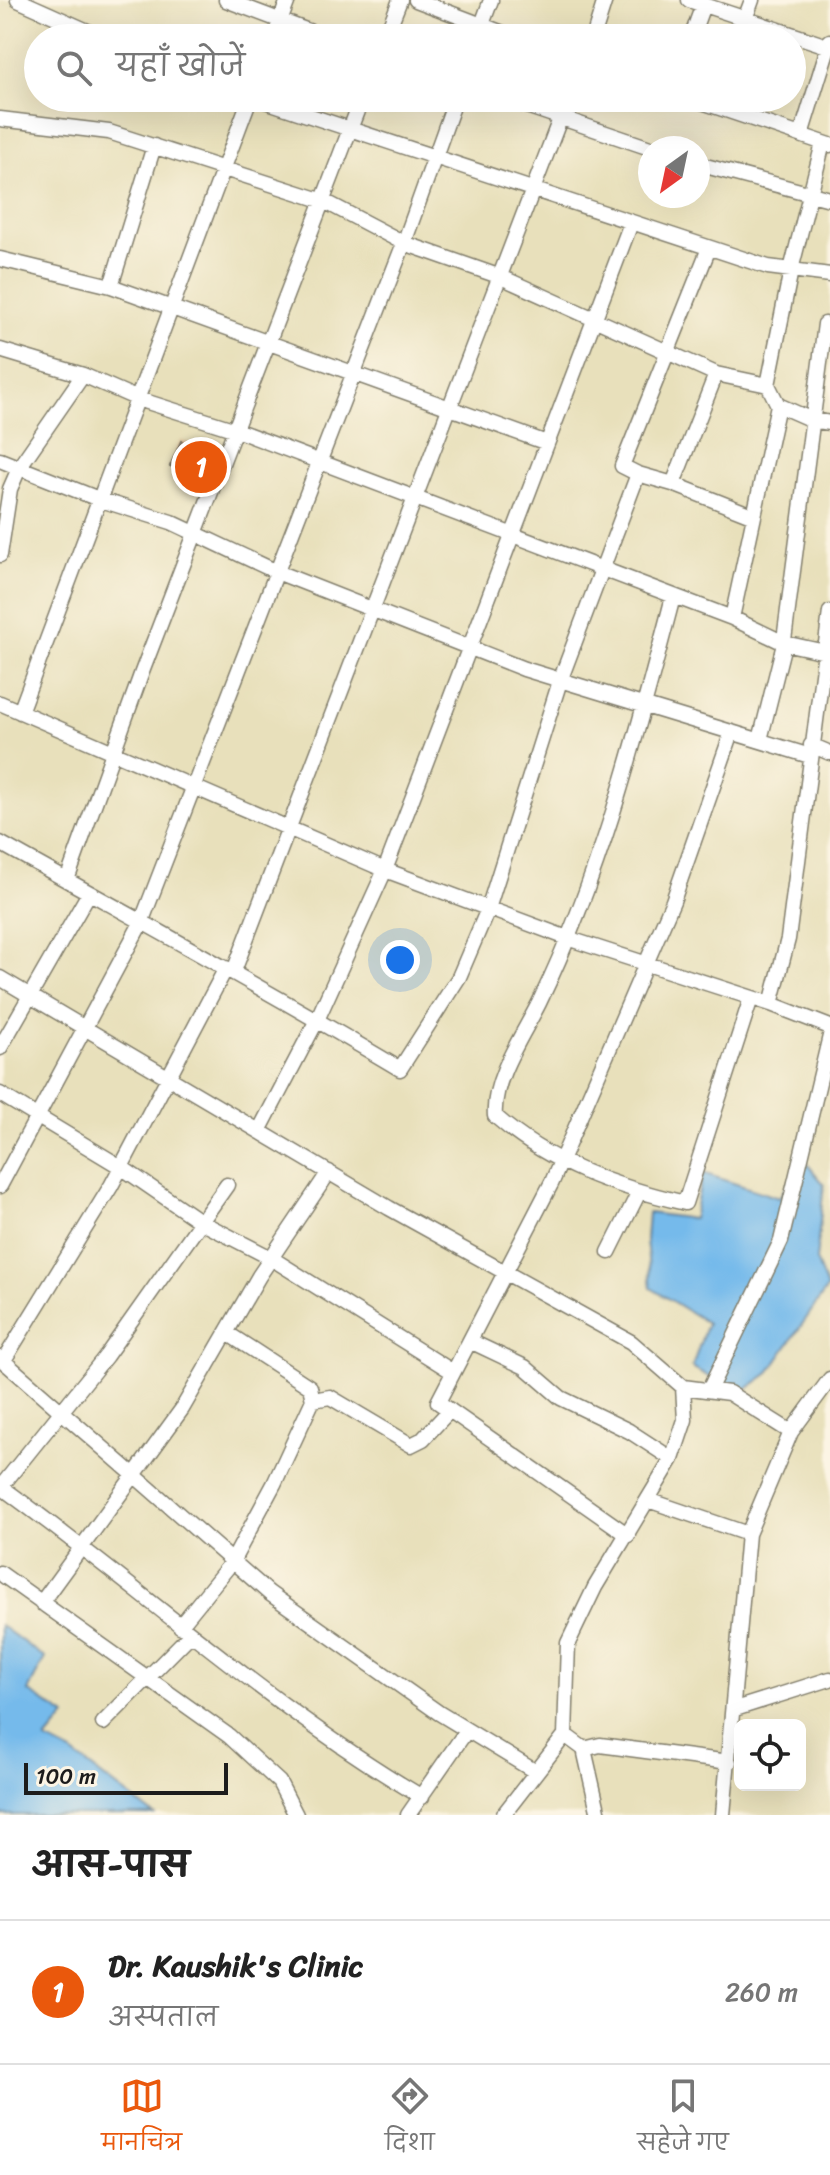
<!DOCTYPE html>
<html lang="hi">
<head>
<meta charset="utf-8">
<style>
  :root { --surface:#fff; --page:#f6f6f6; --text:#222; --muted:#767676; --line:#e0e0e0; --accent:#ea580c }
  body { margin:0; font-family:Sriracha,"Playpen Sans Deva",sans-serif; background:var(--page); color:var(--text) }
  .controls { position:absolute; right:24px; bottom:24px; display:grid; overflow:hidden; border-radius:12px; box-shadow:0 8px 32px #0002 }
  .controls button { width:72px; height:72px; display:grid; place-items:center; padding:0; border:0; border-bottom:2px solid var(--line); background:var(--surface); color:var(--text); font:40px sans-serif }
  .compass { position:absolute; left:638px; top:136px; width:72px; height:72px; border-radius:50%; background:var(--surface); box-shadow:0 8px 32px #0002; rotate:213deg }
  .scale { position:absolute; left:24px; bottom:20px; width:204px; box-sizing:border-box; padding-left:8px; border:4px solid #1c1c1c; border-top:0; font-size:22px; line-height:28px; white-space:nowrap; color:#1c1c1c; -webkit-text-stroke:6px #fcf5e5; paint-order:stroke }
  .you { position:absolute; left:400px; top:960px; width:28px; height:28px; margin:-20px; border:6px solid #fff; border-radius:50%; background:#1a73e8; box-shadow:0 0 0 12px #1a73e833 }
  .badge { display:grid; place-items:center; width:52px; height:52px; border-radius:50%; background:var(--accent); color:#fff; font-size:26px; font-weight:700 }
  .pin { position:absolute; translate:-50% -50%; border:4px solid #fff; box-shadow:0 2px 8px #0006 }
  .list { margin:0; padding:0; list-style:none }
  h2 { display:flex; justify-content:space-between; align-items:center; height:104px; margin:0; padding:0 32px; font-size:34px }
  h2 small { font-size:26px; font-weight:400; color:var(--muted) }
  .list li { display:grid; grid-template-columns:52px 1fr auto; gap:24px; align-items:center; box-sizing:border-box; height:144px; padding:0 32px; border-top:2px solid var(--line) }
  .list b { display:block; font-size:30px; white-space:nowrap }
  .list p { margin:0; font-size:26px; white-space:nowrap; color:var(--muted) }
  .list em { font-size:26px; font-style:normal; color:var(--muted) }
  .icon { flex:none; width:44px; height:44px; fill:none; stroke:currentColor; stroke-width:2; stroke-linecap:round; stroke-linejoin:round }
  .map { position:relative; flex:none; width:830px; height:1815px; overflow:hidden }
  .search { position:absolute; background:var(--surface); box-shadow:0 8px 32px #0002; left:24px; right:24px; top:24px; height:88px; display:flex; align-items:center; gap:20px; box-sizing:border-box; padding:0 28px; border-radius:44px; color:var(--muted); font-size:30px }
  .sheet { height:248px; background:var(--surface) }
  nav { display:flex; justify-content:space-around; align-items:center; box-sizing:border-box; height:112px; border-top:2px solid var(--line); background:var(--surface); font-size:22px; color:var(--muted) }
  nav a { display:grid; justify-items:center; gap:4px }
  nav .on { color:var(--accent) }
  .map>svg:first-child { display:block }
</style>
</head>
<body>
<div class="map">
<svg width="830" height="1815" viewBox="0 0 830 1815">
  <rect width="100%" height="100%" fill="#fcf5e5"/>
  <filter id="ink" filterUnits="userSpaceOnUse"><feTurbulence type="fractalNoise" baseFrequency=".0125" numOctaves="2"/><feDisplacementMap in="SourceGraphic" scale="16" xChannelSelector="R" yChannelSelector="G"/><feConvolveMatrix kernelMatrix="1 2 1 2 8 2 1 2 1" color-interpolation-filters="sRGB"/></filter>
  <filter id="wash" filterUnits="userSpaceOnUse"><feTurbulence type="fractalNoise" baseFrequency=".006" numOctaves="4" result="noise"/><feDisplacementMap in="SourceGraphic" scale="32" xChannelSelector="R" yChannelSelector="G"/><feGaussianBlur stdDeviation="1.8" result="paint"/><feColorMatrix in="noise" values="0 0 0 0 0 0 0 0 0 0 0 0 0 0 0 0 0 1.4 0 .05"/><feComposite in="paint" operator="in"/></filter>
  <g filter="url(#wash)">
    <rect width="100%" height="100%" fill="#e8e0bb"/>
    <!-- water -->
    <path fill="#74baeb" stroke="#486b84" stroke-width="2" d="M803,1159L824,1184L816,1260L827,1288L768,1374L739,1394L692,1367L707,1323L651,1288L646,1240L648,1213L693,1219L703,1173L779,1198Z
      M0,1625L45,1658L28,1691L66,1716L46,1740L72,1753L154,1815H0Z"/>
    <g id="blocks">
      <!-- building -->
      <path fill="#deb08c" d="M181,441L214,455L205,481L170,466Z"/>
    </g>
  </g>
  <g filter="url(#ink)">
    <use href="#blocks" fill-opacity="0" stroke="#827e6c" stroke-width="2"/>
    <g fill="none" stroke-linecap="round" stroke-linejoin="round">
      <defs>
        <path id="street" d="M18,0L103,38
          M226,0L327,38
          M416,0L516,38
          M689,0L830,47
          M745,19L752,0
          M274,38L288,0
          M385,38L400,0
          M477,38L491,0
          M593,38L605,0
          M691,38L703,5
          M256,98L768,267L830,275
          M503,98L650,148
          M690,98L830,145
          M0,119L109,132L324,201L404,243L501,277L716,374L768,385
          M801,135L830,41
          M698,164L830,199
          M0,259L111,286L547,443
          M111,286L154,146
          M0,350L83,375L138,399L236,430L732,618L784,643L830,653
          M778,405L812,420L830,423
          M0,460L101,500L171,522L277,572L524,669L810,756
          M638,474L673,484L754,516
          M673,484L716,374
          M0,555L10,489L20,466L83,375
          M673,597C637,734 601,875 539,1003C523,1035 492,1079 495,1116C549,1164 616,1187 685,1203L751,998
          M732,618L778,405L768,385L791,270L823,143
          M0,703L385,870L570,939L771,1004L788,939L830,612
          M20,712L250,98
          M760,740L783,648L825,324
          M811,745L830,753
          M0,843C134,918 268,990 400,1069L459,977L488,909L560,681L638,474L622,466L709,248
          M67,880L142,672L362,98
          M234,971L568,98
          M0,978L389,1208L631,1342L683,1387L685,1420L672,1459L595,1587L568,1643L565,1735L584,1749L599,1815
          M771,1004L830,1027
          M0,1048L89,893
          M0,1094L121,1167L201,1222L271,1258L453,1372
          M259,1131L317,1020L385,870L631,223
          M0,1186L141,923L404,243L456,98
          M609,1252L639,1192
          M470,1341L525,1367L561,1398L629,1431L672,1459
          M0,1358L269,1593L439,1713L536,1772
          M4,1360L111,1186L226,968
          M683,1387L729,1393L791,1432
          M709,1390L781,1241L830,1036
          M313,1400L330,1397L411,1445L423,1439L450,1410
          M0,1486C141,1588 271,1708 422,1797
          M0,1488L106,1356L227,1185
          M648,1500L748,1534L723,1815
          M748,1534L791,1432L830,1379
          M628,1535L438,1402L552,1182L673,901L732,732
          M0,1573L229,1736L279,1782L296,1815
          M41,1603L182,1409L259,1276L329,1172
          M180,1626L232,1562L274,1484L313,1400L310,1387L227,1333
          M735,1709L830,1679
          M103,1723L191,1634
          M584,1749L600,1745L729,1762
          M408,1815L467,1730
          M503,1815L565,1735"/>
      </defs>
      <!-- street casing -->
      <use href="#street" stroke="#827e6c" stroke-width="17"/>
      <!-- street -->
      <use href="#street" stroke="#fff" stroke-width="14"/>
    </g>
  </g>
</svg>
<div class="controls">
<button><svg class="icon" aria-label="locate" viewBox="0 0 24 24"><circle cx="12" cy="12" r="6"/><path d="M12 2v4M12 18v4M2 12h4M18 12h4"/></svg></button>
</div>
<svg class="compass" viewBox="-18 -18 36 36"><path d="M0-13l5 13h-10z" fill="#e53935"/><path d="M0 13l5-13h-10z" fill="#767676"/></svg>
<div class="scale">100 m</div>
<div class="you"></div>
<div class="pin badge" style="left:201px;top:467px">1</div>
<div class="search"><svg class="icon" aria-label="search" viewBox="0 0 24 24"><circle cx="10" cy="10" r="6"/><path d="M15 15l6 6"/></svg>यहाँ खोजें</div>
</div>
<section class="sheet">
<h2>आस-पास<small></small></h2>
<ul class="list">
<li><span class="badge">1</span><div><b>Dr. Kaushik's Clinic</b><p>अस्पताल</p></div><em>260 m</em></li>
</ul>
</section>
<nav>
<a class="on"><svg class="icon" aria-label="map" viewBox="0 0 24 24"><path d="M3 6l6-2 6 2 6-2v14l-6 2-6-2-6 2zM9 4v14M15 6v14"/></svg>मानचित्र</a>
<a><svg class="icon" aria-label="directions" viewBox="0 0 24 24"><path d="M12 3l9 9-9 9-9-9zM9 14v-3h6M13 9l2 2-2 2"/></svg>दिशा</a>
<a><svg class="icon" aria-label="saved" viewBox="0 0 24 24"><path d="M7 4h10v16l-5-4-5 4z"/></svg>सहेजे गए</a>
</nav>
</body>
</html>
